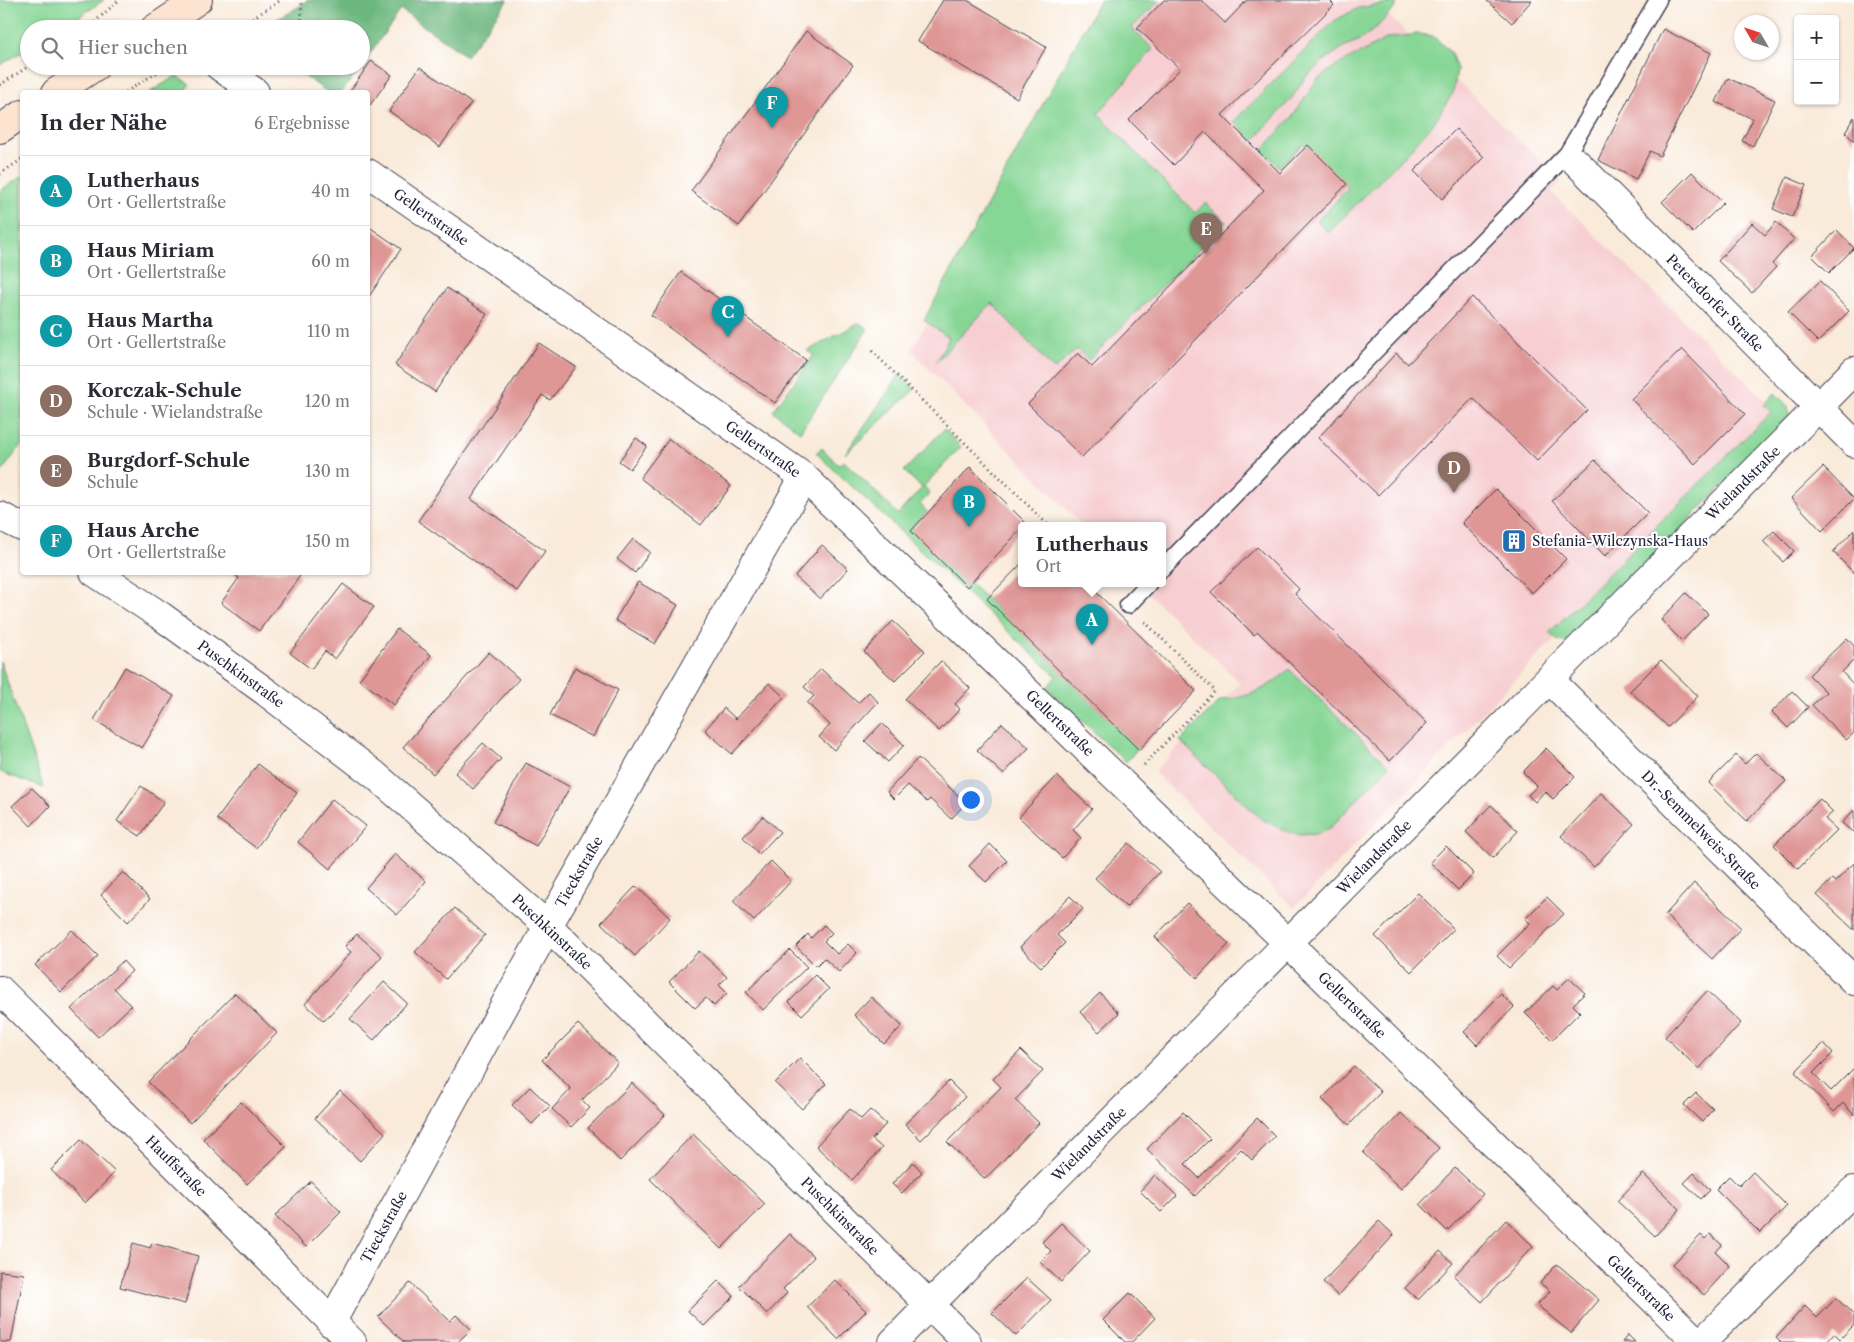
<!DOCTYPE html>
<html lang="de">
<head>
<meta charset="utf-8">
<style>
  :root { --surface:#fff; --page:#f7f7f7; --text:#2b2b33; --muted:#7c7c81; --line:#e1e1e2; --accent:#b45309 }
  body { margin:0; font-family:"Libre Caslon Text",serif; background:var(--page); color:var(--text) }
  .controls { position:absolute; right:15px; top:15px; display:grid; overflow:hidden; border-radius:5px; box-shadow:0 1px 4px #0004 }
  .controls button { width:45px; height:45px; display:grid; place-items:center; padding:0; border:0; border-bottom:1px solid var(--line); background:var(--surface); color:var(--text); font:25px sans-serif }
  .compass { position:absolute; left:1734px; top:15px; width:45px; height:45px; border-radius:50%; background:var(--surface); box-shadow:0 1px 4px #0004; rotate:309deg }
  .you { position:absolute; left:970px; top:799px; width:18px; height:18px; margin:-12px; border:4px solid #fff; border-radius:50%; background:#1a73e8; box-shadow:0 0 0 8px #1a73e833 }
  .badge { display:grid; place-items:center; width:32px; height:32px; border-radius:50%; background:var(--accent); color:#fff; font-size:16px; font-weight:700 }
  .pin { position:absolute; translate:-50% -41px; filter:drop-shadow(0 1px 2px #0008) }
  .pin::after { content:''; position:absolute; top:26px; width:18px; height:15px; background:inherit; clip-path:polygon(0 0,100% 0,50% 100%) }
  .popup { position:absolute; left:1018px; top:522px; width:148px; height:65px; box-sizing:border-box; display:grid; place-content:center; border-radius:5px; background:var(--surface); filter:drop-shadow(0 1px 4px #0005); font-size:16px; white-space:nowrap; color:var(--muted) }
  .popup b { font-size:19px; color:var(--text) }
  .popup::after { content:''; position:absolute; left:50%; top:100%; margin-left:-10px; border:10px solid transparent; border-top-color:var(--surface) }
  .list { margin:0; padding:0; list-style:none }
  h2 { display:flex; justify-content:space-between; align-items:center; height:65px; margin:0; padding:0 20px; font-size:21px }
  h2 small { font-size:16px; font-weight:400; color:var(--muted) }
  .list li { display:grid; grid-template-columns:32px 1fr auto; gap:15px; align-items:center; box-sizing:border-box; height:70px; padding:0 20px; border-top:1px solid var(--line) }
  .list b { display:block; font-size:19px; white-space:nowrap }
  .list p { margin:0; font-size:16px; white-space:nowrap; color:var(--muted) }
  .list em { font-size:16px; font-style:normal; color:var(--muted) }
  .icon { flex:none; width:28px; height:28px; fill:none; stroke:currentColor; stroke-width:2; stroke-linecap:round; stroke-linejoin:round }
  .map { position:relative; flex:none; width:1854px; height:1342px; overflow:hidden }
  .search { position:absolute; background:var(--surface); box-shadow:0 1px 4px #0004; left:20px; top:20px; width:350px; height:55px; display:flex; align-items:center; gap:12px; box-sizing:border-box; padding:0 18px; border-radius:28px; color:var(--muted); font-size:19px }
  .panel { position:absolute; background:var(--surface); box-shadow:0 1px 4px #0004; left:20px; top:90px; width:350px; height:485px; border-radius:5px }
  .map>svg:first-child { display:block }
</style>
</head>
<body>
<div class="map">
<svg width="1854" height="1342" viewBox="0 0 1854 1342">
  <rect width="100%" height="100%" fill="#fff"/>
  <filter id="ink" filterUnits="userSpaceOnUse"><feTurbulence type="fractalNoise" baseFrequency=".02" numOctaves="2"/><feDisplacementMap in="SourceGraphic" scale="10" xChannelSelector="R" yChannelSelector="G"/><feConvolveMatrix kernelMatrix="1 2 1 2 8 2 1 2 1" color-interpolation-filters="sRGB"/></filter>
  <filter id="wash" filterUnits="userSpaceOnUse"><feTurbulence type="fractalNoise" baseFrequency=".0096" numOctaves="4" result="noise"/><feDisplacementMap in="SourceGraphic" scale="20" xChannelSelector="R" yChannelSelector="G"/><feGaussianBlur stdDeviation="1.12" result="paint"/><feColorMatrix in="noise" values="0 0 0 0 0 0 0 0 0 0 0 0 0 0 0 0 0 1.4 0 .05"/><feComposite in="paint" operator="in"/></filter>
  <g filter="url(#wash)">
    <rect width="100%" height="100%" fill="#f9ead9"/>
    <!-- built -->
    <path fill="#f7cfd2" d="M1117,0H1372L1562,181L1551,192L1776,410L1294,908L1154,772L1240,683L1139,584H1162V526H1083L911,350Z"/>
    <!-- green -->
    <path fill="#86d695" stroke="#547c68" d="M0,0H104L60,29H29V48L0,65Z
      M1100,0H1160L1132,28L1153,49L1098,114L1195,213L1205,203L1226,222L1089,360L1077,349L1054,370L992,303L936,362L949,338L924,320Z
      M1396,2V7L1376,28L1360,40L1345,46L1322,62L1305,78L1291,99L1253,141L1234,121L1334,21L1358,8Z
      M1418,34L1433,36L1451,53L1457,70L1453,93L1433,124L1407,153L1328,233L1317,221L1348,188L1303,144L1279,167L1262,150L1293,116L1317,80L1334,67L1388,38Z
      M176,76L190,84L184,92H150Z
      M22,176V444L0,474V191Z
      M859,323L868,329L800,432L773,411L814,355L807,351Z
      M900,374L915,389L845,454Z
      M1775,393L1788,406L1789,417L1574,639C1560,644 1560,643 1549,633L1771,412L1764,405Z
      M944,429L961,447L924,486L930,494L920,504L927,512L912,527L1140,746L1126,762L1047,688L1056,676L816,453L822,448L838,465L844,461L898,514L922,488L904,471Z
      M0,661L44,788L0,772Z
      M1289,669L1389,766L1331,827L1319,834L1296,835L1281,829L1260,818L1180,741L1221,700C1248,698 1270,688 1289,669Z"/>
    <!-- forest -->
    <path fill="#6cb77e" stroke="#476c5c" d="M307,0H508L466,56L401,10L361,66V29H260L300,6Z
      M290,66H361L342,92H327Z"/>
    <g id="blocks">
      <!-- building -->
      <path fill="#df9796" d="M943,0H967L1046,47L1017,98L918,41Z
        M1164,0H1201L1225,23L1247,0H1329L1334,5L1222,115L1280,173L1308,145L1347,184L1082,457L1028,404L1078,353L1092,367L1264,190L1205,132L1174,165L1129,120L1180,69L1137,28Z
        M1486,0H1532L1512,23Z
        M1663,29L1711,53L1660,156L1650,151L1636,179L1598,160Z
        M806,31L853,65L739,226L691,191Z
        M371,61L392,75L370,105L368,103V92H352L350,91Z
        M420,67L471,103L440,147L389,111Z
        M1728,78L1775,100L1753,146L1742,141L1753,119L1716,102Z
        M1854,117V141L1845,132Z
        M1456,129L1484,157L1442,199L1414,171Z
        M1692,172L1723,203L1693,233L1662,202Z
        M1787,177L1806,185L1792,217L1773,209Z
        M1776,222L1794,239L1772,264L1776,267L1752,293L1718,261L1752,223L1765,235Z
        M368,226L401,249L368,298Z
        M1837,230L1854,248L1829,273L1812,256Z
        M681,272L806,360L775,403L651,315Z
        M1820,281L1849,311L1818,342L1788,312Z
        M447,288L487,314L435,392L395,365Z
        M1472,297L1587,410L1537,461L1473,398L1378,495L1318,438L1396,353L1408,364Z
        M539,343L576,367L550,400L542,395L471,499L545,551L517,591L418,521Z
        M1682,349L1745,414L1695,464L1631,399Z
        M636,438L647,446L630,469L619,461Z
        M669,439L731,486L701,525L640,478Z
        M1595,460L1648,513L1605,556L1552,501Z
        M970,467L1027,524L1022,526V528L967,587L911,531Z
        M1823,467L1854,499L1822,531L1791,498Z
        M1496,489L1566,559L1532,593L1462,523Z
        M1854,530V573L1833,552Z
        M1774,531L1794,551L1783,562L1763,541Z
        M633,539L650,552L635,573L617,559Z
        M822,545L848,569L820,599L795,576Z
        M1257,547L1299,589L1295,594L1427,723L1390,761L1258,632L1254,635L1211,592Z
        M1022,563V584H1088L1196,691L1139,750L987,599Z
        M232,572H295L300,576L259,631L221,603L239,578Z
        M638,582L678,605L655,644L615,620Z
        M343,584L374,607L335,659L325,651L311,669L290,653Z
        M1686,593L1708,614L1682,641L1661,620Z
        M893,621L925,651L895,681L864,652Z
        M397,629L431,655L394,705L359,680Z
        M1847,638L1854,646V660L1842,672L1854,685V733L1846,740L1812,705L1826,692L1809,675Z
        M489,652L519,679L433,774L403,747Z
        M1661,660L1698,696L1668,727L1630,691Z
        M941,661L970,688L955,704L960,709L939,731L905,699Z
        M125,667L174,696L142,748L94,720Z
        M575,667L618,690L593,737L550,715Z
        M821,669L858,703L869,692L878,702L834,750L819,737L830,725L807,703L814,696L804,687Z
        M769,683L784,697L732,754L705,730L724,708L736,719Z
        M1792,691L1808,707L1788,728L1772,712Z
        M882,723L904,745L888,762L865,741Z
        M1002,723L1029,748L1003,774L977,750Z
        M483,743L501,759L473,789L455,773Z
        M1546,748L1575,777L1553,799L1545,791L1535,802L1528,795L1537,786L1523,772Z
        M1756,753L1786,781L1747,821L1708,783L1736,755L1745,764Z
        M918,758L966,803L951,819L930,799L927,802L908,785L894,799L887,792Z
        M526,763L570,787L536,846L493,822Z
        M258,764L297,793L256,848L217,819Z
        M1057,776L1092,809L1073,830L1081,838L1062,858L1019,817Z
        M141,786L164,802L140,836L117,821Z
        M32,788L50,806L31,826L12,806Z
        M1601,793L1634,824L1594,867L1561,836Z
        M332,799L366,826L330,869L298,842Z
        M1820,799L1833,812L1825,819L1837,830L1798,869L1774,845Z
        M1491,805L1518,831L1493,858L1466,832Z
        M1854,810V833L1842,823Z
        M763,816L780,832L759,854L743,837Z
        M1129,843L1160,872L1126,907L1095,878Z
        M990,844L1007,861L986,882L969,866Z
        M1446,846L1474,874L1458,890L1430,862Z
        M395,854L426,881L397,915L366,888Z
        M771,861L791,881L754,921L733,901Z
        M1854,863V930L1817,895L1832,879L1835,882Z
        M123,872L150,899L128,922L101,895Z
        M1694,883L1741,928L1712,959L1665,915Z
        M636,886L670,918L635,956L601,923Z
        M1418,893L1454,929L1411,972L1375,936Z
        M1070,896L1083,909L1057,935L1065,943L1041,967L1020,947Z
        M1547,897L1564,914L1509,968L1497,956L1530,923L1525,919Z
        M1187,903L1229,944L1197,978L1155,937Z
        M455,908L485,935L446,979L415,952Z
        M824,925L832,933L824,941L837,954L848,944L857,953L839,972L824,958L816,966L796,946L808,934L811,938Z
        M72,930L98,956L61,992L35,965Z
        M357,934L382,956L324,1021L305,1004L351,952L345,946Z
        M790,950L807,967L763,1010L746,992Z
        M699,951L727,977L719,985L727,993L714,1006L706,998L695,1008L669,982Z
        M123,961L132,971L114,988L131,1006L98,1037L71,1009Z
        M815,975L829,989L802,1015L789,1002Z
        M1569,978L1585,993L1573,1005L1580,1012L1552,1040L1525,1013L1553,986L1557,990Z
        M384,982L407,1003L374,1040L350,1019Z
        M1707,991L1741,1023L1699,1069L1665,1037Z
        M235,993L277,1033L190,1123L148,1082Z
        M1100,993L1119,1013L1099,1032L1080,1012Z
        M1501,994L1514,1007L1477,1045L1464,1032Z
        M871,997L902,1026L884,1044L854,1015Z
        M578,1024L618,1063L582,1100L590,1108L571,1127L552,1109L571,1089L542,1060Z
        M1824,1043L1833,1053L1813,1073L1831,1091L1854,1068V1115L1843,1103L1834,1112L1795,1072Z
        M1021,1050L1043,1071L1015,1100L1039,1123L985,1179L947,1142L1001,1087L993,1079Z
        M800,1058L826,1084L802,1109L775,1083Z
        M1354,1066L1381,1092L1349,1125L1322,1099Z
        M949,1081L965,1097L921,1140L905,1124Z
        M632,1083L665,1115L620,1161L588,1128Z
        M530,1087L550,1106L532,1124L512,1105Z
        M340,1091L385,1133L360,1161L315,1118Z
        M1696,1093L1713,1109L1702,1122L1684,1105Z
        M241,1102L286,1147L247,1184L203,1139Z
        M850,1109L861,1119L870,1110L886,1124L872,1139L882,1148L852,1180L816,1146Z
        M1183,1112L1210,1139L1185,1164L1199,1178L1257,1118L1275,1136L1252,1160L1241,1149L1195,1196L1147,1149Z
        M1401,1113L1439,1148L1401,1189L1363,1153Z
        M693,1134L765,1204L721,1249L650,1179Z
        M81,1140L115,1172L85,1203L51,1170Z
        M913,1162L922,1172L902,1193L892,1184Z
        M1455,1168L1483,1194L1447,1231L1420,1204Z
        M1753,1172L1787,1206L1760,1233L1716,1189L1729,1176L1739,1186Z
        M1694,1173L1710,1190L1701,1199L1684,1183Z
        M1643,1174L1680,1209L1655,1236L1617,1201Z
        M1155,1175L1177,1196L1161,1212L1140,1191Z
        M311,1181L341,1212L306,1247L275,1216Z
        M1506,1220L1533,1246L1482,1302L1454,1276Z
        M1379,1221L1394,1235L1338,1296L1323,1282Z
        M1061,1223L1090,1251L1061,1282L1040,1262L1051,1251L1042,1242Z
        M790,1234L814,1257L783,1289L787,1293L767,1314L739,1286Z
        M1710,1234L1722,1245L1716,1252L1730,1266L1704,1295L1672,1265L1701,1235L1705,1239Z
        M133,1243L150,1248L152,1243L198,1256L185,1304L120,1287Z
        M1440,1251L1453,1263L1418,1300L1405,1288Z
        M1557,1264L1599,1300L1571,1333L1537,1305L1550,1291L1540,1283Z
        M0,1271L24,1274L11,1342H0Z
        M1027,1278L1051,1300L1016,1336L992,1313Z
        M835,1280L866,1311L838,1339L807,1307Z
        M718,1281L734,1296L704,1326L688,1311Z
        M410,1283L450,1321L456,1315L471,1329L458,1342H404L378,1317Z
        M1130,1293L1155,1318L1132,1342H1125L1103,1320Z
        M1836,1298L1854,1315V1325L1840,1339L1834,1333L1826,1342H1780L1776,1338L1805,1306L1817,1318Z
        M1628,1335L1635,1342H1622Z"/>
    </g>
  </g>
  <g filter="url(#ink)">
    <use href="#blocks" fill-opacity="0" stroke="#424053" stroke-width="1"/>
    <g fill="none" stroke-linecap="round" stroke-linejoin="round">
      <defs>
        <path id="service" d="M1162,569L1567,154L1658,0
          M1128,605L1148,584"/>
        <path id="minor" d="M219,66L255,92
          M1576,162L1854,443
          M368,173L565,309L804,477L1288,943L1697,1342
          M0,516L22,527
          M94,572L161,616L266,692L375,775L548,926L967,1342
          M1549,679L1854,981
          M0,990L352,1342
          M331,1323L548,926L804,477
          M893,1342L1854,371
          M1702,1342L1854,1190"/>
        <path id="secondary" d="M154,29L198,0
          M56,92L96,66
          M0,129L22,114"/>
      </defs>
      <!-- service casing -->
      <use href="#service" stroke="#424053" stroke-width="19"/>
      <!-- minor casing -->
      <use href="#minor" stroke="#424053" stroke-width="30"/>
      <!-- secondary casing -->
      <use href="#secondary" stroke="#424053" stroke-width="30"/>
      <!-- path -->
      <path stroke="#424053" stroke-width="3" stroke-dasharray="1 4" stroke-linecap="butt" d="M87,29L119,0
        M236,29L281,0
        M299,29L301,25L302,0
        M0,85L29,66
        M126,92L167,66
        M0,174L22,159
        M872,351L1049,526
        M1144,765L1215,691L1144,621"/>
      <!-- service -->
      <use href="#service" stroke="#fff" stroke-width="16"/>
      <!-- minor -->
      <use href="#minor" stroke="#fff" stroke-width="28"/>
      <!-- secondary -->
      <use href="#secondary" stroke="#fde4d1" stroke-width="28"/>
    </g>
  </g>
  <!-- icons -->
  <defs>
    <symbol id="building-square" viewBox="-11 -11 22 22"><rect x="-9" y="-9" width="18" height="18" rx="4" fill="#1f6fb2" stroke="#fff"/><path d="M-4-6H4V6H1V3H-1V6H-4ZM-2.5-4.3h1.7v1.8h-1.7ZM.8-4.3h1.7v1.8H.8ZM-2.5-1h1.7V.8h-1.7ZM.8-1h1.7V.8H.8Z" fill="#fff"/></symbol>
  </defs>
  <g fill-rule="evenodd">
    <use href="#building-square" x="1500" y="527" width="28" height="28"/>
  </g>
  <g text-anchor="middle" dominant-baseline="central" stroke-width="4" stroke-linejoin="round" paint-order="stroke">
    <!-- street labels -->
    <g font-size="14" fill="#22223b" stroke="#fff">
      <text transform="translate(431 217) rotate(35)">Gellertstraße</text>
      <text transform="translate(1715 303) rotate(45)">Petersdorfer Straße</text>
      <text transform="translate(763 449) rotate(35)">Gellertstraße</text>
      <text transform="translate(1743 483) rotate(-45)">Wielandstraße</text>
      <text transform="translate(241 674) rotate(36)">Puschkinstraße</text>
      <text transform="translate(1060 723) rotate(44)">Gellertstraße</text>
      <text transform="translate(1701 830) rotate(45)">Dr.-Semmelweis-Straße</text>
      <text transform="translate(1374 857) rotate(-45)">Wielandstraße</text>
      <text transform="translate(579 872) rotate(-60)">Tieckstraße</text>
      <text transform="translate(552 932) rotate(43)">Puschkinstraße</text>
      <text transform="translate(1352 1005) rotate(44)">Gellertstraße</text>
      <text transform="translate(1089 1144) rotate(-45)">Wielandstraße</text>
      <text transform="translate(176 1166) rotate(45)">Hauffstraße</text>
      <text transform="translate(840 1216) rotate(45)">Puschkinstraße</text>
      <text transform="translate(384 1227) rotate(-61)">Tieckstraße</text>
      <text transform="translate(1641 1288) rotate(44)">Gellertstraße</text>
    </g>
    <!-- poi labels -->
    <g font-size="14" fill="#22223b" stroke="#fff" text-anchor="start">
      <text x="1532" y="541">Stefania-Wilczynska-Haus</text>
    </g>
  </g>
</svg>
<div class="controls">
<button>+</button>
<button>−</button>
</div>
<svg class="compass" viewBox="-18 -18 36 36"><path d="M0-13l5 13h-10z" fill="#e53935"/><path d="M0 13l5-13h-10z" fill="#7c7c81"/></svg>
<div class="you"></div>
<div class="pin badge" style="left:1092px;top:645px;background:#0f9aa8">A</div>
<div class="popup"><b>Lutherhaus</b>Ort</div>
<div class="pin badge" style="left:969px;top:527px;background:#0f9aa8">B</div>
<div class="pin badge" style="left:728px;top:337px;background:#0f9aa8">C</div>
<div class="pin badge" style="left:1454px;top:493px;background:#8d6e63">D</div>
<div class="pin badge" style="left:1206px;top:254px;background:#8d6e63">E</div>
<div class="pin badge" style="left:772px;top:128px;background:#0f9aa8">F</div>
<div class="search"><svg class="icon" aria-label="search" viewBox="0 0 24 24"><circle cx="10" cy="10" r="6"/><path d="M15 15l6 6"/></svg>Hier suchen</div>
<section class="panel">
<h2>In der Nähe<small>6 Ergebnisse</small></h2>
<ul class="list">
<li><span class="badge" style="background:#0f9aa8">A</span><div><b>Lutherhaus</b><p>Ort · Gellertstraße</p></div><em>40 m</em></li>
<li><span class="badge" style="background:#0f9aa8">B</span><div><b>Haus Miriam</b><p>Ort · Gellertstraße</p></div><em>60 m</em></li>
<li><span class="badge" style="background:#0f9aa8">C</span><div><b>Haus Martha</b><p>Ort · Gellertstraße</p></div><em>110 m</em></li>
<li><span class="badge" style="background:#8d6e63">D</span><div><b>Korczak-Schule</b><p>Schule · Wielandstraße</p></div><em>120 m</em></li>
<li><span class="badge" style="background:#8d6e63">E</span><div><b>Burgdorf-Schule</b><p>Schule</p></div><em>130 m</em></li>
<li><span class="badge" style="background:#0f9aa8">F</span><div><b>Haus Arche</b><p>Ort · Gellertstraße</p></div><em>150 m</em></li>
</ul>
</section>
</div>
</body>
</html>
